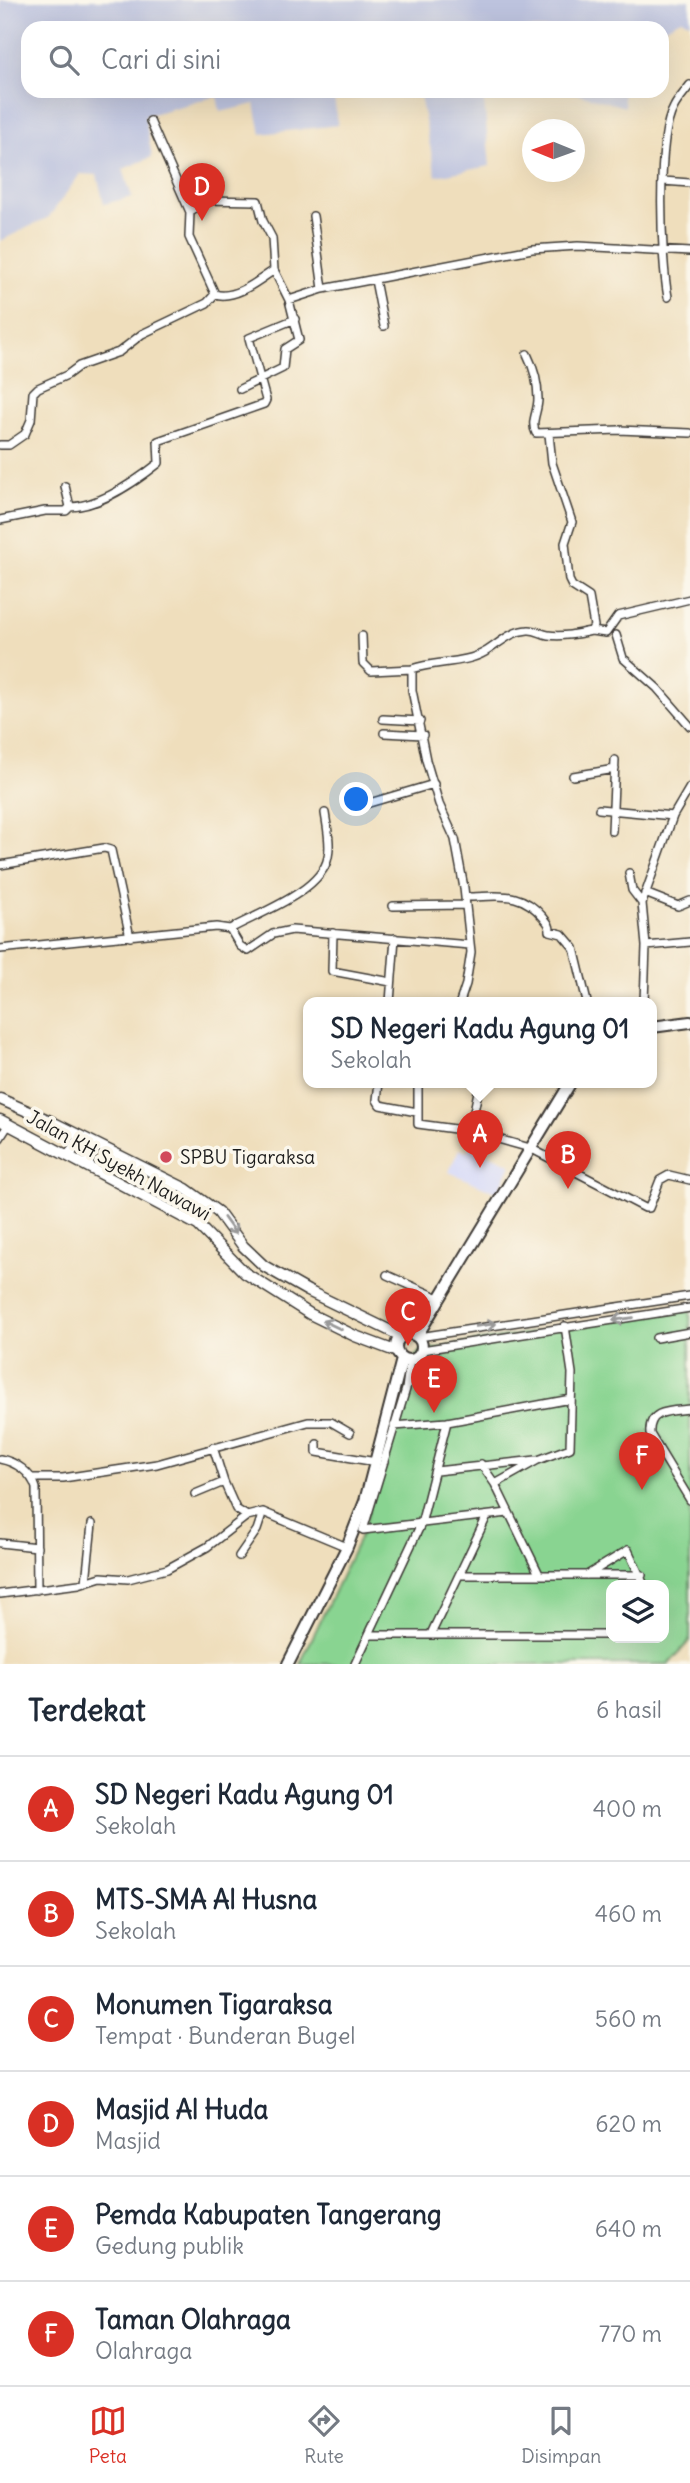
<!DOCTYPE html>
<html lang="id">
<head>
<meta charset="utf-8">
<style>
  :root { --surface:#fff; --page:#f6f6f7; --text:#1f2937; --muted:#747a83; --line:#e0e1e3; --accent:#d93025 }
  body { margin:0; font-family:Delius,sans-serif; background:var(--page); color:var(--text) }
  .controls { position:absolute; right:21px; bottom:21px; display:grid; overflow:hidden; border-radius:14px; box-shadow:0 7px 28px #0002 }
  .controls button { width:63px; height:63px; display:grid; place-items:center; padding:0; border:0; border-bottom:2px solid var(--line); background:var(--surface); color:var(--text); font:35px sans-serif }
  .compass { position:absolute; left:522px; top:119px; width:63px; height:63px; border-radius:50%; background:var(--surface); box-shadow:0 7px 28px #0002; rotate:271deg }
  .you { position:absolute; left:357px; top:800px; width:24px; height:24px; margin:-18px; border:5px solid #fff; border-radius:50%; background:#1a73e8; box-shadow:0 0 0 10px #1a73e833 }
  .badge { display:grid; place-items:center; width:46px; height:46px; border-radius:50%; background:var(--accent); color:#fff; font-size:23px; font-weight:700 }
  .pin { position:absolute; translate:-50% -58px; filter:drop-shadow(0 2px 4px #0008) }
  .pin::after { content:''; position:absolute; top:37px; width:24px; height:21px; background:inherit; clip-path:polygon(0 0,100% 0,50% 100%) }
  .popup { position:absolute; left:303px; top:997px; width:354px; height:91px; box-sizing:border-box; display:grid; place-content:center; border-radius:14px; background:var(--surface); filter:drop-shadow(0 2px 5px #0005); font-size:23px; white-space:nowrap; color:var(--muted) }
  .popup b { font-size:26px; color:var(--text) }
  .popup::after { content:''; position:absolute; left:50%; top:100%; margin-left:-14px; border:14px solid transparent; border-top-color:var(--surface) }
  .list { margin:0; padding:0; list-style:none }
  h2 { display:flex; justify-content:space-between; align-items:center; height:91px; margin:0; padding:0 28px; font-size:30px }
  h2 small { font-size:23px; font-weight:400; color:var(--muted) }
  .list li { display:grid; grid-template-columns:46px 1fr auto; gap:21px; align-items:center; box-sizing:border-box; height:105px; padding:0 28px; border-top:2px solid var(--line) }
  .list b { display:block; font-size:26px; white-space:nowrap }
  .list p { margin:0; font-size:23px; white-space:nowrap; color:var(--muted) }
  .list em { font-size:23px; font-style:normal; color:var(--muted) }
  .icon { flex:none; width:38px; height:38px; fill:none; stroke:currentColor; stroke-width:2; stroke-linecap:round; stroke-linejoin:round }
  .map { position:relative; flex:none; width:690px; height:1664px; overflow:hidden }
  .search { position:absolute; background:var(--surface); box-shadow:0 7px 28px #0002; left:21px; right:21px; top:21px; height:77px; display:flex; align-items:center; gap:18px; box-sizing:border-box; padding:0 24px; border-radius:21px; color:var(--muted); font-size:26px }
  .sheet { height:721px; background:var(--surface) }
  nav { display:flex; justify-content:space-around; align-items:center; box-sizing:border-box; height:98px; border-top:2px solid var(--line); background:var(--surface); font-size:19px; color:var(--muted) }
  nav a { display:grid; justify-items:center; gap:4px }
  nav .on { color:var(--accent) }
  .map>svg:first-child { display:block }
</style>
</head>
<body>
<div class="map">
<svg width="690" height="1664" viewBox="0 0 690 1664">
  <rect width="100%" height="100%" fill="#fbf7ec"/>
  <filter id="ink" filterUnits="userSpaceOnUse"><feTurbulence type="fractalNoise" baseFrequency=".0143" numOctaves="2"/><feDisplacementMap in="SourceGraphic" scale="14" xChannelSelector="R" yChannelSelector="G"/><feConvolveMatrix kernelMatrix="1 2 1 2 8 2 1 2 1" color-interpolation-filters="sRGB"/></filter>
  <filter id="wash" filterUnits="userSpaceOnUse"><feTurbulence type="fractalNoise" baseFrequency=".00686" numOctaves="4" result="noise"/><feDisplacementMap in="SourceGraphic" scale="28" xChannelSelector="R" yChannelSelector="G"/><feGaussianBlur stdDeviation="1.57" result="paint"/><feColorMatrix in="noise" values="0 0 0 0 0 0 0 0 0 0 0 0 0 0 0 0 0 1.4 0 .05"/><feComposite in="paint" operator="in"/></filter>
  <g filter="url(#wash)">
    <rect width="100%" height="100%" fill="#efdebc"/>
    <!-- built -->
    <path fill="#d4d8f9" d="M470,1146L511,1164L498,1193L449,1172L459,1149L467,1152Z"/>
    <!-- industrial -->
    <path fill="#bdc3de" d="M0,0H690V22L681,19L662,29L28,28V91H383L334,98L338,125L261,134L255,104L220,112L217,96L145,116L152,157L123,169L132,197L104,204L97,175L80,174L49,217L0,241Z
      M419,91H483L490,166L436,176Z
      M568,91H622L625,107Z"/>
    <!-- green -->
    <path fill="#89d491" stroke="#527856" stroke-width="2" fill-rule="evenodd" d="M690,1307V1640L669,1664H300L363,1530L394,1426L410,1360L422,1350ZM611,1585H664V1638H611Z"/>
  </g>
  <g filter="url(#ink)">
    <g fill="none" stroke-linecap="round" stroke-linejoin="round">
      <defs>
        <path id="street" d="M150,121L190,212
          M663,181L690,183
          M313,216L323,289
          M375,280L384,326
          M215,294L189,237L190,212L204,200L258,201L263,221L272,238L274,270
          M668,297C661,260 656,138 674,107C678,99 685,92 690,85
          M527,354C534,368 538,383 538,399C538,412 530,422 536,433L619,430L690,433
          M240,389L283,368L285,349L299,340L289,300
          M0,445H9L25,434L31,420L33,393L38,388L67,375L79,366L119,352L142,334L207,303L215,294C235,300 258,281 274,270L289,300L323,289L532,249L578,246L690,252
          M70,507C101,506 135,482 159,463L158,441L264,404L266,400L249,338L295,319
          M0,520L45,511H66L70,507L65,486
          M591,631L606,633L618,616L690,599
          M616,635L623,658L657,688L690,726
          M362,636L363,663L371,671L412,669V690L426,760L439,804L455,839L464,888L471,952L466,984L460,1002
          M412,669C434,661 465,664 485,652C499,644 510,631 528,630C535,629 541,634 548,635C563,637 577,634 591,631L594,626L589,597L572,586L569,580L565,543L572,522L552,463L549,434
          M383,719L420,721
          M384,733L423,735
          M573,776L615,769
          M359,806L434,784
          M599,809L673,816
          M612,831L615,760
          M0,865L104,848L111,850L130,937
          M629,873L632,890L642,903
          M645,893L678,906L690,901
          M465,897C498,897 520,889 543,917C547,922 550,924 550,931L562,934L574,948L587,1002
          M393,906L466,905
          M230,929C259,913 322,891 328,857C331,843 327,827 325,813
          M333,933L332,971L391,982
          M646,946L690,942
          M0,949L216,927L230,929L240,946L248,951L273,934L292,930L470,945
          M390,1002L395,938
          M644,1002L646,946L642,903L673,816L690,787
          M379,1082L377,1100L380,1105L417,1112
          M418,1082V1124L470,1131L530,1148L645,1208H649L660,1180L669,1175L690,1180
          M470,1131L480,1082
          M0,1138L9,1124
          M387,1275L441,1299
          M419,1337L690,1296
          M656,1338L690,1332
          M422,1350L690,1308
          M410,1360L406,1389L363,1530L508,1513
          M690,1409C671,1411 648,1409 650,1434L690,1500
          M394,1426L447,1422L571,1399
          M317,1444V1452L376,1462
          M213,1447L224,1482
          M0,1459C16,1462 31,1472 36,1488L37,1590
          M481,1464L495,1484L539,1574
          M436,1471L536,1460
          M33,1478H63L157,1464L308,1422H331L350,1433
          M495,1484L538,1460L570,1448L572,1373L565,1326
          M195,1494L224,1482L236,1509L247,1516
          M0,1543L37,1547
          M239,1556L257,1530L263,1512
          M459,1575H642
          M587,1575L628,1550L644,1585
          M86,1582L92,1524
          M0,1594L79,1584L101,1577L128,1579L167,1569L207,1547L247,1516L263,1512L347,1547
          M431,1634L487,1516
          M369,1635H611
          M355,1664L421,1524L447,1422"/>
        <path id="secondary" d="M0,1099L50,1121L186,1189L218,1212L243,1246L264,1266L308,1291L401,1336
          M0,1120L198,1225L245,1273L310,1314L355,1336L395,1351
          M69,1156L80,1136
          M87,1165L96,1144"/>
        <path id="primary" d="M652,1027L690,1022
          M396 1347a13 13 0 1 1 26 0a13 13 0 1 1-26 0Z
          M417,1336L571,1082
          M288,1664L347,1547L365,1501L402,1359"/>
      </defs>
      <!-- street casing -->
      <use href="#street" stroke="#3c3934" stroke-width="10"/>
      <!-- secondary casing -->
      <use href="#secondary" stroke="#3c3934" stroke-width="13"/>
      <!-- primary casing -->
      <use href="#primary" stroke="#3c3934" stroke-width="14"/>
      <!-- street -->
      <use href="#street" stroke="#fff" stroke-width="7"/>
      <!-- secondary -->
      <use href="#secondary" stroke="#fff" stroke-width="10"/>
      <!-- primary -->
      <use href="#primary" stroke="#fff" stroke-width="10"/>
    </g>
    <!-- one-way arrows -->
    <defs><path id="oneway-shaft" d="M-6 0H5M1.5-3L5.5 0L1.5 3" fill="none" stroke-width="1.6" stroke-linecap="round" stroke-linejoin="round" transform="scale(1.75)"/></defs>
    <g stroke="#999">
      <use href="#oneway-shaft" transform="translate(230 1226) rotate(54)"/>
      <use href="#oneway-shaft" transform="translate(623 1319) rotate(173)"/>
      <use href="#oneway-shaft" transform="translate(332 1325) rotate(-154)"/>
      <use href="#oneway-shaft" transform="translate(486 1325) rotate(-8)"/>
    </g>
  </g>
  <!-- markers -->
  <circle fill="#d1495b" stroke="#fbf7ec" stroke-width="2.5" cx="166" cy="1157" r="7"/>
  <g text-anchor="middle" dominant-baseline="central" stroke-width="7" stroke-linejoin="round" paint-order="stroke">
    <!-- poi labels -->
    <g font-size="19" fill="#1c1c1c" stroke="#fbf7ec" text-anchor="start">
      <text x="180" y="1157">SPBU Tigaraksa</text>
    </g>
    <!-- street labels -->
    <g font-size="19" fill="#1c1c1c" stroke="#fbf7ec">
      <text transform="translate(119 1165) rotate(29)">Jalan KH Syekh Nawawi</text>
    </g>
  </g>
</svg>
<div class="controls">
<button><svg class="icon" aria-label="layers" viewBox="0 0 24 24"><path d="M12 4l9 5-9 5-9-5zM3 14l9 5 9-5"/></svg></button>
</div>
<svg class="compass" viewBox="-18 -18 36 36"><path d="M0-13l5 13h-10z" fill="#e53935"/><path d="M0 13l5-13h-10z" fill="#747a83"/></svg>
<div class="you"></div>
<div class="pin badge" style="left:480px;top:1168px">A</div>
<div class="popup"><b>SD Negeri Kadu Agung 01</b>Sekolah</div>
<div class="pin badge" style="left:568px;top:1189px">B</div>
<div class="pin badge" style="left:408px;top:1346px">C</div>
<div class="pin badge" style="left:202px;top:221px">D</div>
<div class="pin badge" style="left:434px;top:1413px">E</div>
<div class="pin badge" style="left:642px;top:1490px">F</div>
<div class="search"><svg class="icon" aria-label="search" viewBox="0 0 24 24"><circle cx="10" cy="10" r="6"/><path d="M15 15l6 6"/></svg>Cari di sini</div>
</div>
<section class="sheet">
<h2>Terdekat<small>6 hasil</small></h2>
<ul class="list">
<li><span class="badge">A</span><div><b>SD Negeri Kadu Agung 01</b><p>Sekolah</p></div><em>400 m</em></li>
<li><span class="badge">B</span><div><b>MTS-SMA Al Husna</b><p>Sekolah</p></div><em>460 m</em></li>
<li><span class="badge">C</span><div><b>Monumen Tigaraksa</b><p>Tempat · Bunderan Bugel</p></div><em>560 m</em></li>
<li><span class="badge">D</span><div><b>Masjid Al Huda</b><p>Masjid</p></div><em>620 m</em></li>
<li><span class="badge">E</span><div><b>Pemda Kabupaten Tangerang</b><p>Gedung publik</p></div><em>640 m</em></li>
<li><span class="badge">F</span><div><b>Taman Olahraga</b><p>Olahraga</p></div><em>770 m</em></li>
</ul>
</section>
<nav>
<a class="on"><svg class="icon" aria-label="map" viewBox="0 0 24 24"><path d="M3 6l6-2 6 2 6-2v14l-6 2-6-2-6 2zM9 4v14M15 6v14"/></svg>Peta</a>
<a><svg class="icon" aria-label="directions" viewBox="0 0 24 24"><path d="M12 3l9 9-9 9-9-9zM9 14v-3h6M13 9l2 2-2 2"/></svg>Rute</a>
<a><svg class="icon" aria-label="saved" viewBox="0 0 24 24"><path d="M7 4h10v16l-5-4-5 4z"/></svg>Disimpan</a>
</nav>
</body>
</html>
